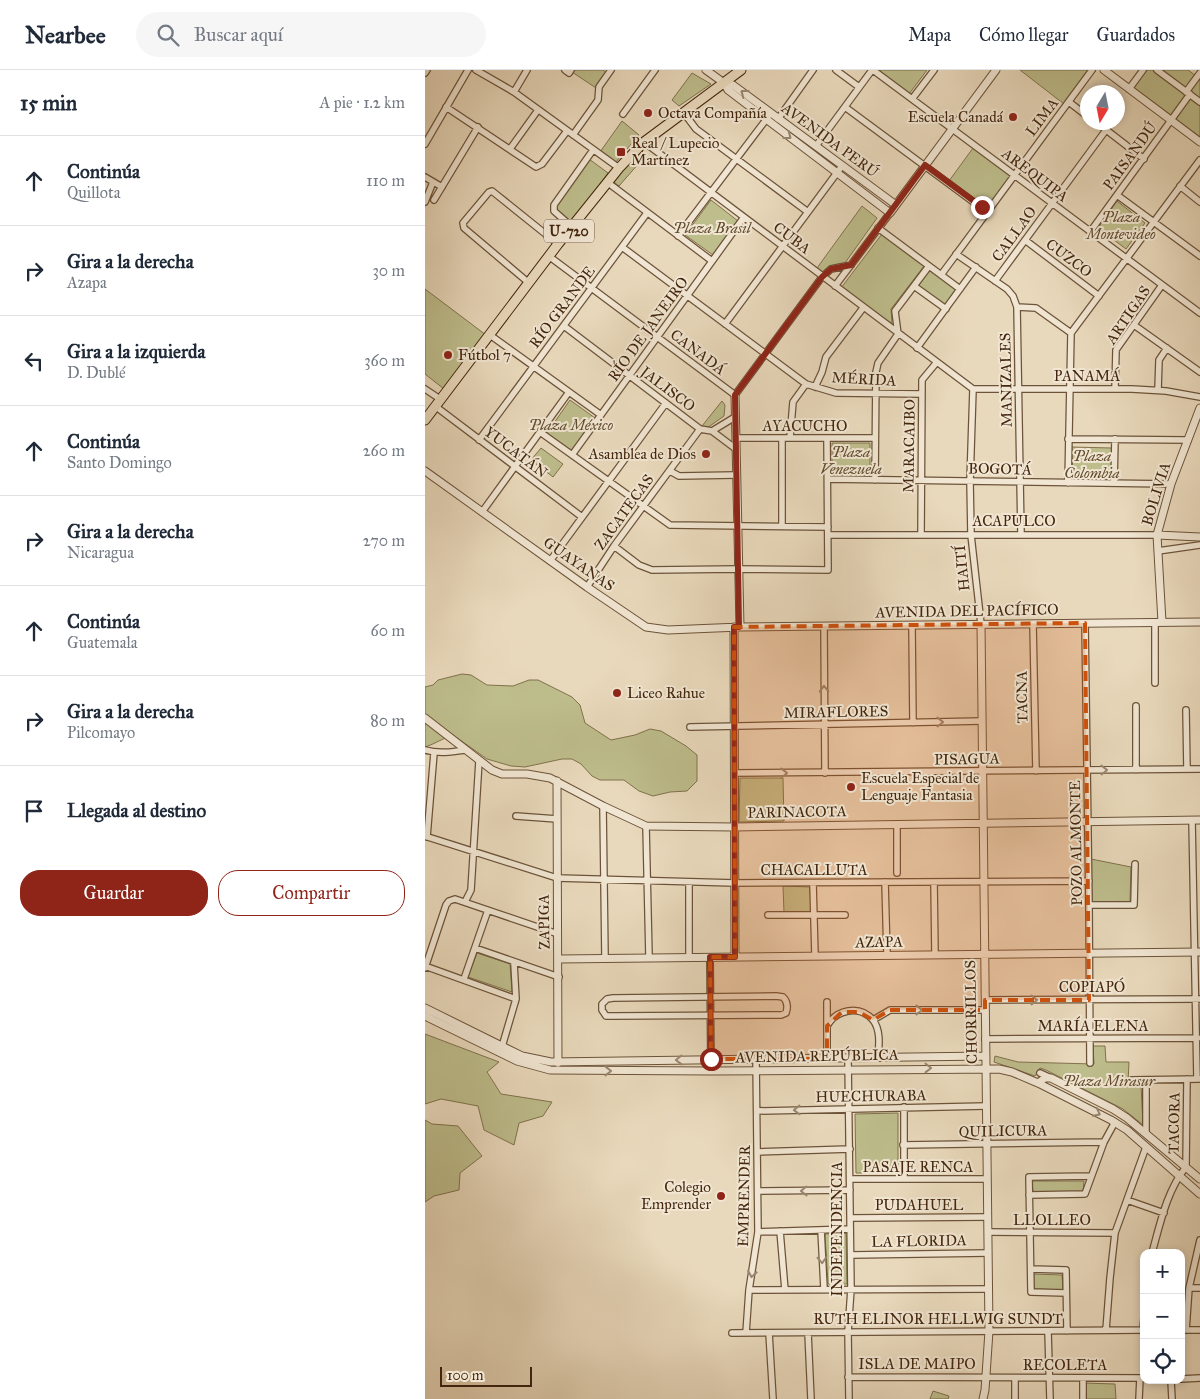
<!DOCTYPE html>
<html lang="es">
<head>
<meta charset="utf-8">
<style>
  :root { --surface:#fff; --page:#f6f6f7; --text:#1f2937; --muted:#747a83; --line:#e0e1e3; --accent:#8f2418 }
  body { margin:0; font-family:"IM FELL Great Primer",serif; background:var(--page); color:var(--text) }
  .controls { position:absolute; right:15px; bottom:15px; display:grid; overflow:hidden; border-radius:10px; box-shadow:0 2px 8px #0003 }
  .controls button { width:45px; height:45px; display:grid; place-items:center; padding:0; border:0; border-bottom:1px solid var(--line); background:var(--surface); color:var(--text); font:25px sans-serif }
  .compass { position:absolute; left:655px; top:15px; width:45px; height:45px; border-radius:50%; background:var(--surface); box-shadow:0 2px 8px #0003; rotate:190deg }
  .scale { position:absolute; left:15px; bottom:12px; width:92px; box-sizing:border-box; padding-left:5px; border:2px solid #43260d; border-top:0; font-size:14px; line-height:18px; white-space:nowrap; color:#43260d; -webkit-text-stroke:4px #f1e6d3; paint-order:stroke }
  .stop { position:absolute; width:15px; height:15px; margin:-11px; border:4px solid #8f2418; border-radius:50%; background:#fff }
  .stop.end { background:#8f2418; border-color:#fff; box-shadow:0 1px 5px #0008 }
  .list { margin:0; padding:0; list-style:none }
  h2 { display:flex; justify-content:space-between; align-items:center; height:65px; margin:0; padding:0 20px; font-size:21px }
  h2 small { font-size:16px; font-weight:400; color:var(--muted) }
  .list li { display:grid; grid-template-columns:32px 1fr auto; gap:15px; align-items:center; box-sizing:border-box; height:90px; padding:0 20px; border-top:1px solid var(--line) }
  .list b { display:block; font-size:19px; white-space:nowrap }
  .list p { margin:0; font-size:16px; white-space:nowrap; color:var(--muted) }
  .list em { font-size:16px; font-style:normal; color:var(--muted) }
  .actions { display:flex; gap:10px; padding:15px 20px }
  .actions a { flex:1; padding:11px 0; border:1px solid var(--accent); border-radius:20px; text-align:center; font-size:18px; color:var(--accent) }
  .actions .main { background:var(--accent); color:#fff }
  .icon { flex:none; width:28px; height:28px; fill:none; stroke:currentColor; stroke-width:2; stroke-linecap:round; stroke-linejoin:round }
  .map { position:relative; flex:none; width:775px; height:1329px; overflow:hidden }
  header { display:flex; align-items:center; gap:30px; box-sizing:border-box; height:70px; padding:0 25px; background:var(--surface); border-bottom:1px solid var(--line) }
  header strong { font-size:24px }
  nav { display:flex; gap:28px; margin-inline-start:auto; font-size:18px }
  .search { width:350px; height:45px; background:var(--page); display:flex; align-items:center; gap:12px; box-sizing:border-box; padding:0 18px; border-radius:28px; color:var(--muted); font-size:19px }
  main { display:flex }
  aside { flex:1; background:var(--surface) }
  .map>svg:first-child { display:block }
</style>
</head>
<body>
<header>
<strong>Nearbee</strong>
<div class="search"><svg class="icon" aria-label="search" viewBox="0 0 24 24"><circle cx="10" cy="10" r="6"/><path d="M15 15l6 6"/></svg>Buscar aquí</div>
<nav><a>Mapa</a><a>Cómo llegar</a><a>Guardados</a></nav>
</header>
<main>
<aside>
<h2>15 min<small>A pie · 1.2 km</small></h2>
<ul class="list">
<li><svg class="icon" aria-label="ahead" viewBox="0 0 24 24"><path d="M12 20V5M6 11l6-6 6 6"/></svg><div><b>Continúa</b><p>Quillota</p></div><em>110 m</em></li>
<li><svg class="icon" aria-label="right" viewBox="0 0 24 24"><path d="M7 20v-9h11M14 6l5 5-5 5"/></svg><div><b>Gira a la derecha</b><p>Azapa</p></div><em>30 m</em></li>
<li><svg class="icon" aria-label="left" viewBox="0 0 24 24"><path d="M17 20v-9H6M10 6l-5 5 5 5"/></svg><div><b>Gira a la izquierda</b><p>D. Dublé</p></div><em>360 m</em></li>
<li><svg class="icon" aria-label="ahead" viewBox="0 0 24 24"><path d="M12 20V5M6 11l6-6 6 6"/></svg><div><b>Continúa</b><p>Santo Domingo</p></div><em>260 m</em></li>
<li><svg class="icon" aria-label="right" viewBox="0 0 24 24"><path d="M7 20v-9h11M14 6l5 5-5 5"/></svg><div><b>Gira a la derecha</b><p>Nicaragua</p></div><em>270 m</em></li>
<li><svg class="icon" aria-label="ahead" viewBox="0 0 24 24"><path d="M12 20V5M6 11l6-6 6 6"/></svg><div><b>Continúa</b><p>Guatemala</p></div><em>60 m</em></li>
<li><svg class="icon" aria-label="right" viewBox="0 0 24 24"><path d="M7 20v-9h11M14 6l5 5-5 5"/></svg><div><b>Gira a la derecha</b><p>Pilcomayo</p></div><em>80 m</em></li>
<li><svg class="icon" aria-label="arrive" viewBox="0 0 24 24"><path d="M6 21V4h12l-3 4 3 4H6"/></svg><div><b>Llegada al destino</b></div></li>
</ul>
<div class="actions"><a class="main">Guardar</a><a>Compartir</a></div>
</aside>
<div class="map">
<svg width="775" height="1329" viewBox="0 0 775 1329">
  <rect width="100%" height="100%" fill="#e9d9bc"/>
  <filter id="stains"><feTurbulence type="fractalNoise" baseFrequency=".004" numOctaves="4"/><feColorMatrix values="0 0 0 0 .2 0 0 0 0 .09 0 0 0 0 .02 0 0 0 .5 -.17"/></filter>
  <radialGradient id="worn" r=".72"><stop offset=".6" stop-color="#630" stop-opacity="0"/><stop offset="1" stop-color="#630" stop-opacity=".3"/></radialGradient>
  <!-- green -->
  <path fill="#bebd8c" stroke="#80724c" d="M144,0H178L182,3L171,18Z
    M452,0H502L484,24Z
    M595,0H665L639,34Z
    M722,0H763L775,9V68L708,19Z
    M267,3L286,14L254,36L247,30Z
    M197,51L214,65L190,93L175,82Z
    M548,78L586,105L561,138L524,111Z
    M215,79L221,85L194,116L186,110Z
    M164,89L183,103L147,152L130,138Z
    M286,130L313,151L288,185L260,165Z
    M692,131L720,153L701,179L673,158Z
    M437,136L452,148L420,193L408,195L398,203L392,198Z
    M457,164L499,196L466,239L467,254L416,218Z
    M505,199L533,220L521,236L492,216Z
    M0,219L61,265L19,319L0,304Z
    M145,330L170,348L147,381L122,363Z
    M297,331L300,335L299,346L282,358L277,356Z
    M407,373H445V407H407Z
    M647,377L687,378L686,412L648,410Z
    M116,378L138,394L128,407L106,390Z
    M37,604L46,605L62,615L88,616L104,610H113L147,627L155,635L160,653L186,670L210,665L225,659L236,661L261,676L272,685V711L262,721L245,722L228,726L214,721L199,710H175L167,706L156,694L147,689H137L100,697L86,696L62,689L28,665C18,668 10,674 0,677V617L8,615L13,610Z
    M315,708H358L359,751L314,752Z
    M666,789L706,797L705,832H667Z
    M358,816L385,817L386,843H359Z
    M52,883L85,894L87,922L43,907Z
    M0,964L74,992L62,1002L76,1024L127,1032L118,1046L94,1053L89,1075L59,1060L53,1036L16,1029L0,1034Z
    M668,976H680L681,992H704L703,1013L716,1015L718,1055L698,1039L621,1000L615,998L610,1006L569,992L570,986L593,992L669,994Z
    M473,1043V1103H431L430,1044Z
    M0,1050L7,1054L33,1056L57,1086L35,1103L34,1120L9,1126L0,1132Z
    M607,1111H659L658,1122H608Z
    M421,1163L422,1214H403L400,1164Z
    M608,1204L637,1205L638,1220L609,1219Z
    M659,1313L690,1314L691,1329H660Z
    M508,1321L524,1326L523,1329H505Z"/>
  <g fill="none" stroke-linecap="round" stroke-linejoin="round">
    <defs>
      <path id="minor" d="M51,0L89,22L194,98
        M140,0L144,3L146,0
        M411,0L434,17
        M448,0L775,243
        M732,0L775,32
        M0,3L2,0
        M704,19L718,0
        M89,22L102,0
        M761,22L775,3
        M487,29L509,0
        M644,32L662,46
        M21,37L111,97L117,94L142,61
        M420,37L562,142
        M259,43L271,59L383,142
        M198,44L230,0
        M353,49L388,0
        M671,52L719,89
        M148,65L173,30L174,17L186,0
        M219,72L548,319
        M0,74L43,0
        M391,76L447,0
        M85,79L113,40
        M0,107L17,117
        M182,112L287,191
        M755,116L775,132
        M692,125L775,186
        M9,130L53,57
        M0,132L8,112
        M147,157L129,141V135L168,80
        M453,158L535,219
        M665,162L765,24
        M253,166L343,47
        M600,170L674,226
        M197,177L381,314L411,323L497,324
        M531,184L582,219L588,226L592,237L596,465
        M125,187L310,325L397,207L406,199L426,195
        M516,205L667,0
        M570,211L681,60
        M104,213L39,158L38,153L64,122L67,121L133,174
        M410,216L465,143
        M489,216L521,239
        M592,237L611,238L646,263
        M300,254L417,96
        M709,255L775,302
        M139,256L275,359L287,361L310,347
        M473,264L470,241L504,196
        M65,265L176,345
        M492,278L551,197
        M390,317L397,302L401,287L438,238
        M0,319L15,329
        M548,319L545,411L546,465L556,554
        M548,319H707L741,321L775,327
        M690,319L691,280L737,215
        M733,320L734,290L742,278
        M10,336L157,447
        M287,361L311,379
        M115,362L245,455L403,457
        M311,368H450
        M357,368V456
        M365,368L368,332L381,314
        M643,369L763,370
        M54,370L222,143
        M147,385L319,147
        M245,401L254,406L311,405
        M403,409L746,414
        M450,410L451,302L453,293L473,264
        M643,413L646,263L775,90
        M689,413L690,369
        M57,442L144,322
        M403,465H732
        M496,465L497,310L512,292
        M189,476L214,495L227,500L312,499L403,500L402,368
        M733,481L775,475
        M125,491L241,333
        M162,517L189,476L275,359
        M730,552V613
        M660,553L664,835L665,993
        M608,554L611,701
        M487,555L488,653
        M399,556L400,703
        M711,636V700
        M761,640L762,699
        M265,657L557,651
        M0,680C14,684 27,682 41,680
        M310,703L775,699
        M178,736L180,888
        M91,746L132,749
        M767,750L772,1009
        M472,754V803
        M221,756L224,887
        M0,766L132,808L310,813L664,811
        M2,767L9,683
        M264,812V887
        M460,812L462,885
        M509,812L510,885
        M388,813L390,886
        M40,832L46,820L54,691
        M664,835H709L710,794
        M343,845H420
        M50,878L134,907
        M285,887L286,1001
        M0,896L91,929
        M0,898L21,835L24,831L30,829L133,864
        M39,909L63,840
        M351,926L358,927C363,932 363,937 361,943L356,945L190,946H181L177,940V934L182,929L188,928Z
        M560,930L775,929
        M448,950L465,940H560
        M402,956C411,940 434,934 448,950C456,960 454,976 453,988
        M560,969L773,968
        M76,980L91,929L89,893
        M402,989V932
        M423,989L426,1219L423,1262L424,1329
        M615,1003L626,1008
        M707,1010L775,1009
        M721,1010V1063
        M332,1041L561,1036
        M478,1075L679,1072
        M333,1082L425,1079
        M425,1109H562
        M479,1109V1037
        M333,1121L425,1120
        M604,1125L660,1124L679,1072L690,1052
        M702,1130L739,1143
        M425,1148L562,1147
        M396,1160L399,1219
        M355,1161L360,1220
        M333,1162L425,1159
        M563,1162L690,1163
        M727,1183C735,1154 742,1120 761,1097L762,1009
        M426,1185L563,1183
        M606,1199L641,1200L642,1261
        M764,1218H775
        M324,1220L563,1219
        M641,1223L606,1222L604,1107L666,1106
        M681,1260L685,1208L690,1163L721,1077
        M718,1260L719,1248
        M756,1260H775
        M761,1260L764,1218L775,1170
        M623,1261L625,1329
        M307,1263L719,1260
        M321,1263L324,1220L333,1162L331,989
        M344,1263L348,1329
        M383,1263L386,1329
        M423,1307L719,1308
        M590,1308V1329
        M756,1309L775,1308
        M746,1310L747,1329
        M658,1329V1308
        M714,1329L715,1308"/>
      <path id="tertiary" d="M281,0L299,13L303,20L465,143L571,0
        M679,0L775,72
        M299,13L308,15L471,135
        M310,325L315,557
        M0,401L162,517L221,557L243,560L315,557L775,552
        M732,465L775,467
        M737,552L732,465L746,414L775,338
        M556,554L564,1261L560,1320L558,1329
        M309,557L310,887
        M0,648L67,700L77,704H102L125,708L178,736L221,756L309,757L775,750
        M132,711L133,993
        M134,889L775,882
        M0,938L97,986L126,992L561,986
        M0,946L92,991L125,1000L286,1001L574,999L587,1002L613,1013L686,1050L702,1060L775,1124
        M613,1013L620,1008H626L688,1039L702,1048L775,1109"/>
      <path id="primary" d="M0,350L133,174L194,98L219,72L316,0"/>
    </defs>
    <!-- minor casing -->
    <use href="#minor" stroke="#6c5339" stroke-width="8"/>
    <!-- tertiary casing -->
    <use href="#tertiary" stroke="#6c5339" stroke-width="9"/>
    <!-- primary casing -->
    <use href="#primary" stroke="#43260d" stroke-width="11"/>
    <!-- minor -->
    <use href="#minor" stroke="#f1e6d3" stroke-width="5.5"/>
    <!-- tertiary -->
    <use href="#tertiary" stroke="#f1e6d3" stroke-width="7"/>
    <!-- primary -->
    <use href="#primary" stroke="#e9d9bc" stroke-width="9"/>
  </g>
  <!-- one-way arrows -->
  <defs><path id="oneway-chevron" d="M-2-3.5L2.5 0L-2 3.5" fill="none" stroke-width="1.6" stroke-linecap="round" stroke-linejoin="round" transform="scale(1.25)"/></defs>
  <g stroke="#9a8670">
    <use href="#oneway-chevron" transform="translate(319 23) rotate(-143)"/>
    <use href="#oneway-chevron" transform="translate(363 66) rotate(37)"/>
    <use href="#oneway-chevron" transform="translate(399 619) rotate(-91)"/>
    <use href="#oneway-chevron" transform="translate(515 652) rotate(-1)"/>
    <use href="#oneway-chevron" transform="translate(679 700) rotate(-1)"/>
    <use href="#oneway-chevron" transform="translate(359 703) rotate(-1)"/>
    <use href="#oneway-chevron" transform="translate(609 930)"/>
    <use href="#oneway-chevron" transform="translate(494 940)"/>
    <use href="#oneway-chevron" transform="translate(254 990) rotate(179)"/>
    <use href="#oneway-chevron" transform="translate(503 998)"/>
    <use href="#oneway-chevron" transform="translate(183 1001)"/>
    <use href="#oneway-chevron" transform="translate(372 1040) rotate(178)"/>
    <use href="#oneway-chevron" transform="translate(672 1043) rotate(27)"/>
    <use href="#oneway-chevron" transform="translate(379 1121) rotate(179)"/>
    <use href="#oneway-chevron" transform="translate(397 1190) rotate(87)"/>
    <use href="#oneway-chevron" transform="translate(327 1204) rotate(100)"/>
  </g>
  <g fill="none" stroke-linecap="round" stroke-linejoin="round">
    <!-- route -->
    <path stroke="#8f2418" stroke-width="6" d="M286,989L285,887H310L309,557H314L310,325L397,207L406,199L426,195L500,95L557,137"/>
  </g>
  <!-- marked area -->
  <path fill="#cf510c" fill-opacity="0.2" stroke="#cf510c" stroke-width="4" stroke-dasharray="10 6" stroke-linejoin="round" d="M660,553L664,930H560V940H465L448,950L434,942H417L402,956V989H286L285,887H310L309,557Z"/>
  <!-- markers -->
  <g fill="#8f2418" stroke="#f1e6d3" stroke-width="2">
    <circle cx="223" cy="43" r="5"/>
    <circle cx="588" cy="47" r="5"/>
    <rect x="191" y="77" width="10" height="10" rx="2.5"/>
    <circle cx="23" cy="285" r="5"/>
    <circle cx="281" cy="384" r="5"/>
    <circle cx="192" cy="623" r="5"/>
    <circle cx="426" cy="717" r="5"/>
    <circle cx="296" cy="1126" r="5"/>
  </g>
  <g text-anchor="middle" dominant-baseline="central" stroke-width="4" stroke-linejoin="round" paint-order="stroke">
    <!-- shield labels -->
    <rect fill="#f1e6d3" stroke="#776048" stroke-width="1" x="119" y="149.5" width="50" height="23" rx="4"/>
    <g font-size="14" font-weight="bold" fill="#43260d">
      <text x="144" y="161">U-720</text>
    </g>
    <!-- poi labels -->
    <g font-size="15" fill="#43260d" stroke="#f1e6d3" text-anchor="start">
      <text x="233" y="43">Octava Compañía</text>
      <text x="578" y="47" text-anchor="end">Escuela Canadá</text>
      <text x="206" y="73">Real / Lupecio<tspan x="206" dy="17">Martínez</tspan></text>
      <text x="33" y="285">Fútbol 7</text>
      <text x="271" y="384" text-anchor="end">Asamblea de Dios</text>
      <text x="202" y="623">Liceo Rahue</text>
      <text x="436" y="708">Escuela Especial de<tspan x="436" dy="17">Lenguaje Fantasia</tspan></text>
      <text x="286" y="1117" text-anchor="end">Colegio<tspan x="286" dy="17">Emprender</tspan></text>
    </g>
    <!-- street labels -->
    <g font-size="15" fill="#43260d" stroke="#f1e6d3">
      <text transform="translate(617 47) rotate(-53)">LIMA</text>
      <text transform="translate(405 70) rotate(36)">AVENIDA PERÚ</text>
      <text transform="translate(705 86) rotate(-54)">PAISANDÚ</text>
      <text transform="translate(610 105) rotate(37)">AREQUIPA</text>
      <text transform="translate(589 164) rotate(-54)">CALLAO</text>
      <text transform="translate(367 168) rotate(37)">CUBA</text>
      <text transform="translate(644 188) rotate(37)">CUZCO</text>
      <text transform="translate(137 237) rotate(-53)">RÍO GRANDE</text>
      <text transform="translate(703 245) rotate(-56)">ARTIGAS</text>
      <text transform="translate(223 259) rotate(-54)">RÍO DE JANEIRO</text>
      <text transform="translate(273 282) rotate(37)">CANADÁ</text>
      <text x="662" y="306">PANAMÁ</text>
      <text transform="translate(439 309) rotate(3)">MÉRIDA</text>
      <text transform="translate(581 310) rotate(-91)">MANIZALES</text>
      <text transform="translate(243 319) rotate(37)">JALISCO</text>
      <text x="380" y="356">AYACUCHO</text>
      <text transform="translate(484 376) rotate(-89)">MARACAIBO</text>
      <text transform="translate(91 382) rotate(37)">YUCATÁN</text>
      <text transform="translate(575 399) rotate(1)">BOGOTÁ</text>
      <text transform="translate(731 424) rotate(-73)">BOLIVIA</text>
      <text transform="translate(199 442) rotate(-54)">ZACATECAS</text>
      <text x="589" y="451">ACAPULCO</text>
      <text transform="translate(154 494) rotate(35)">GUAYANAS</text>
      <text transform="translate(537 498) rotate(-96)">HAITÍ</text>
      <text transform="translate(542 541) rotate(-1)">AVENIDA DEL PACÍFICO</text>
      <text transform="translate(597 627) rotate(-91)">TACNA</text>
      <text transform="translate(411 642) rotate(-1)">MIRAFLORES</text>
      <text transform="translate(542 689) rotate(-1)">PISAGUA</text>
      <text transform="translate(372 742) rotate(-1)">PARINACOTA</text>
      <text transform="translate(651 773) rotate(-91)">POZO ALMONTE</text>
      <text x="389" y="800">CHACALLUTA</text>
      <text transform="translate(119 852) rotate(-91)">ZAPIGA</text>
      <text transform="translate(454 872) rotate(-1)">AZAPA</text>
      <text x="667" y="917">COPIAPÓ</text>
      <text transform="translate(546 942) rotate(-91)">CHORRILLOS</text>
      <text x="668" y="956">MARÍA ELENA</text>
      <text transform="translate(392 986) rotate(-1)">AVENIDA REPÚBLICA</text>
      <text transform="translate(446 1026) rotate(-1)">HUECHURABA</text>
      <text transform="translate(749 1053) rotate(-89)">TACORA</text>
      <text transform="translate(578 1061) rotate(-1)">QUILICURA</text>
      <text x="493" y="1097">PASAJE RENCA</text>
      <text transform="translate(319 1126) rotate(-89)">EMPRENDER</text>
      <text x="494" y="1135">PUDAHUEL</text>
      <text x="627" y="1150">LLOLLEO</text>
      <text transform="translate(412 1159) rotate(-90)">INDEPENDENCIA</text>
      <text transform="translate(494 1171) rotate(-1)">LA FLORIDA</text>
      <text x="513" y="1249">RUTH ELINOR HELLWIG SUNDT</text>
      <text x="492" y="1294">ISLA DE MAIPO</text>
      <text x="640" y="1295">RECOLETA</text>
    </g>
    <!-- park labels -->
    <g font-size="15" font-style="italic" fill="#624c2d" stroke="#f1e6d3">
      <text x="696" y="147">Plaza<tspan x="696" dy="17">Montevideo</tspan></text>
      <text x="287" y="158">Plaza Brasil</text>
      <text x="146" y="355">Plaza México</text>
      <text x="426" y="382">Plaza<tspan x="426" dy="17">Venezuela</tspan></text>
      <text x="667" y="386">Plaza<tspan x="667" dy="17">Colombia</tspan></text>
      <text x="684" y="1011">Plaza Mirasur</text>
    </g>
  </g>
  <rect width="100%" height="100%" filter="url(#stains)"/>
  <rect width="100%" height="100%" fill="url(#worn)"/>
</svg>
<div class="controls">
<button>+</button>
<button>−</button>
<button><svg class="icon" aria-label="locate" viewBox="0 0 24 24"><circle cx="12" cy="12" r="6"/><path d="M12 2v4M12 18v4M2 12h4M18 12h4"/></svg></button>
</div>
<svg class="compass" viewBox="-18 -18 36 36"><path d="M0-13l5 13h-10z" fill="#e53935"/><path d="M0 13l5-13h-10z" fill="#747a83"/></svg>
<div class="scale">100 m</div>
<div class="stop" style="left:286px;top:989px"></div>
<div class="stop end" style="left:557px;top:137px"></div>
</div>
</main>
</body>
</html>
